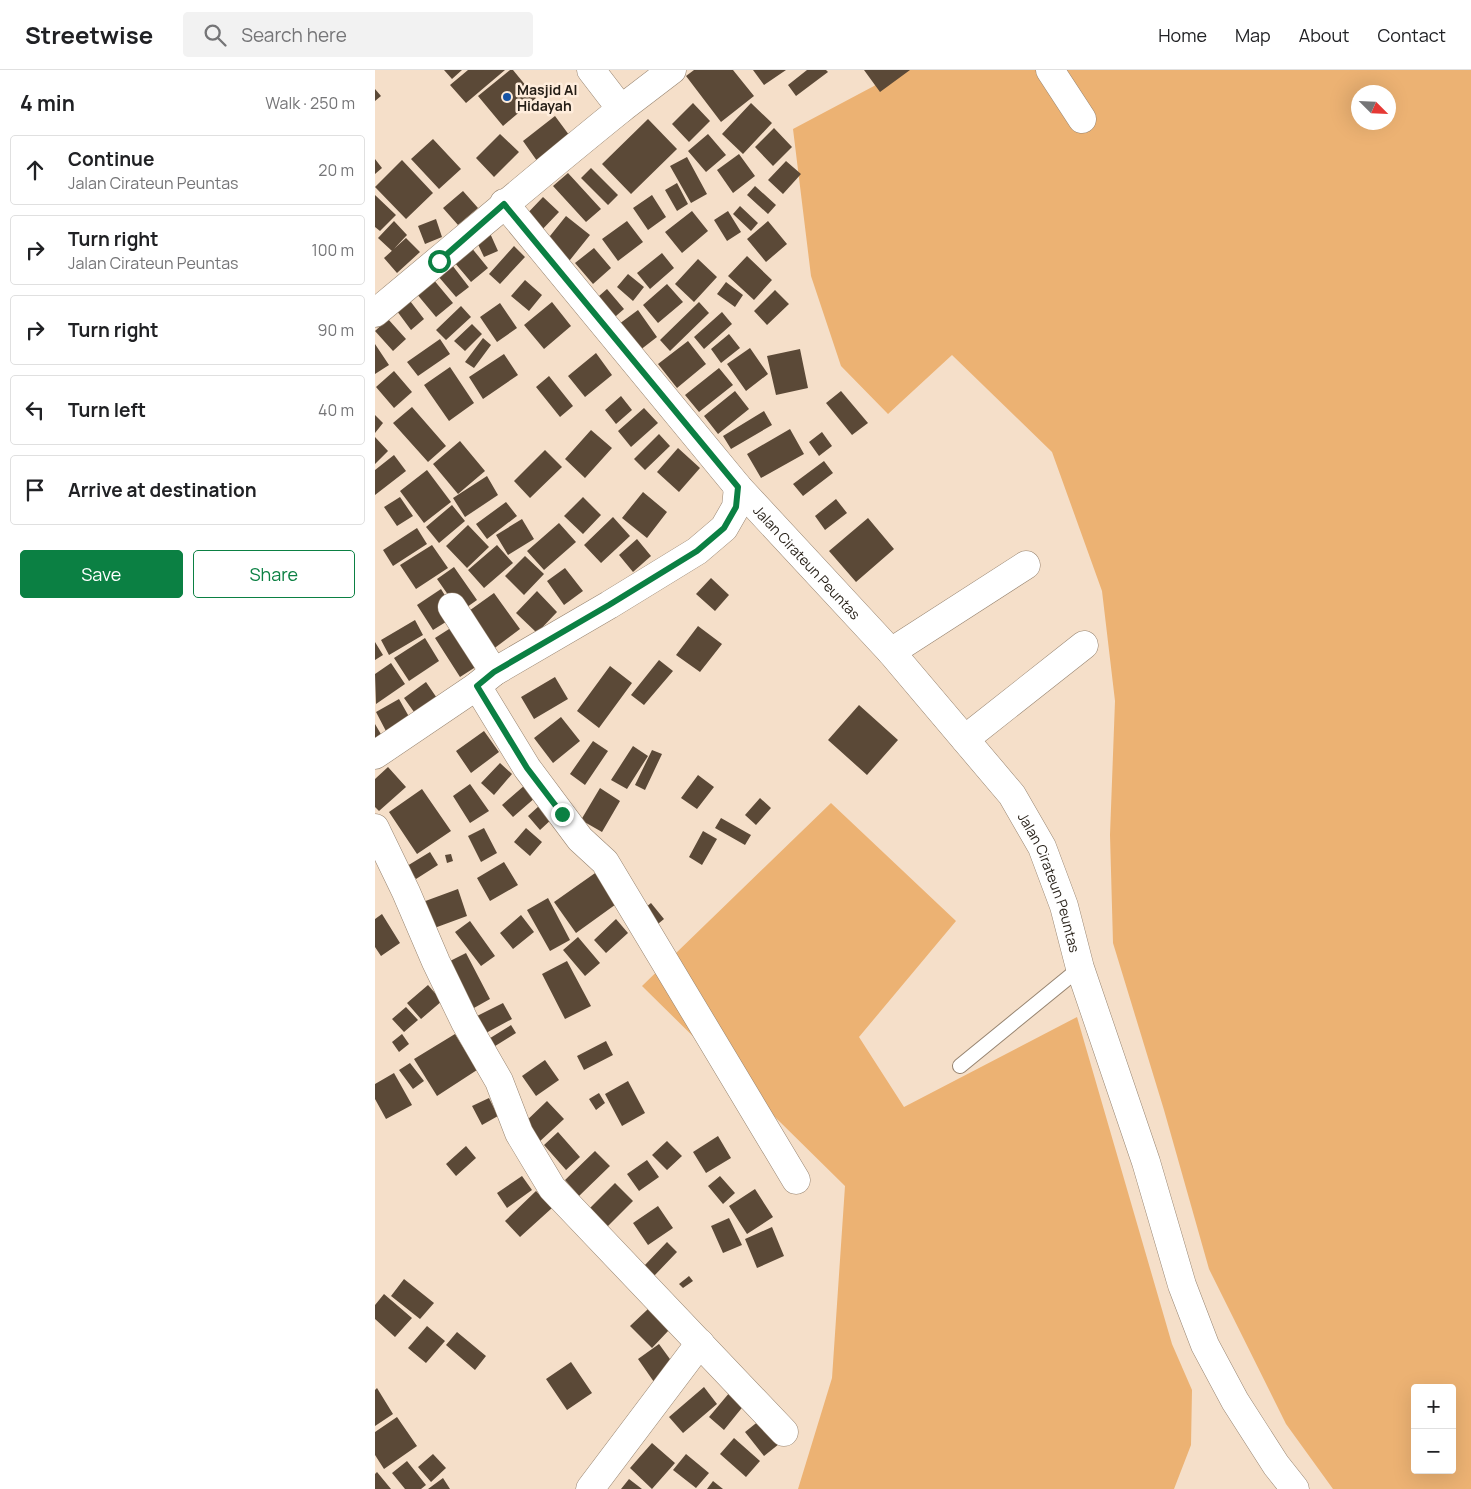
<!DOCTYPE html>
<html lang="en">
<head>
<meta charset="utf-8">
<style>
  :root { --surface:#fff; --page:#f2f2f2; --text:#202124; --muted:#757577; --line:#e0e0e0; --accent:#0b8043 }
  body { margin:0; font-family:Manrope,sans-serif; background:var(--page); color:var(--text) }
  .controls { position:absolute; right:15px; bottom:15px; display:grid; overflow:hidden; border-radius:5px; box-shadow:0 5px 20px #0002 }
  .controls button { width:45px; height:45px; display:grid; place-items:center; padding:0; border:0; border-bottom:1px solid var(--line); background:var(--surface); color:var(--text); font:25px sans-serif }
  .compass { position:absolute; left:976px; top:15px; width:45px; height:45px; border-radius:50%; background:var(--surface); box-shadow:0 5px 20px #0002; rotate:114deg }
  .stop { position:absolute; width:15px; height:15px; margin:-11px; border:4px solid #0b8043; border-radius:50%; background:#fff }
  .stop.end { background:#0b8043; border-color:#fff; box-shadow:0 1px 5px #0008 }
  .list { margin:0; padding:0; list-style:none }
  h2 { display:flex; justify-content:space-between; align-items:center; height:65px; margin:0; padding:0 20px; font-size:21px }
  h2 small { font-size:16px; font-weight:400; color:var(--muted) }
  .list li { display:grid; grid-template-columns:32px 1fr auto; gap:15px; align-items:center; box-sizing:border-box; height:70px; margin:0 10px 10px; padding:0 10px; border:1px solid var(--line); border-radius:5px }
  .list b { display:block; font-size:19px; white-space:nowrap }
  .list p { margin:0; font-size:16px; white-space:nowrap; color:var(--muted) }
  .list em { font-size:16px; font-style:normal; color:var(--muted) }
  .actions { display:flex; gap:10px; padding:15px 20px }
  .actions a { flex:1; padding:11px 0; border:1px solid var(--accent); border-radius:5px; text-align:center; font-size:18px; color:var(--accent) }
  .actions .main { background:var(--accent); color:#fff }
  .icon { flex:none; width:28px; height:28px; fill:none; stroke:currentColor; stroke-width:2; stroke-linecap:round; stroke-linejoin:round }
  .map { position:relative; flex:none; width:1096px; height:1419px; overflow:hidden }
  header { display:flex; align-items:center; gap:30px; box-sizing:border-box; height:70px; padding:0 25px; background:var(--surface); border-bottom:1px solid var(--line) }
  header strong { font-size:24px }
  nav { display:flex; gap:28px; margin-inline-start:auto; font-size:18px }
  .search { width:350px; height:45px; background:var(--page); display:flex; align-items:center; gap:12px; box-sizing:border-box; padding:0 18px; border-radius:5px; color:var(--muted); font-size:19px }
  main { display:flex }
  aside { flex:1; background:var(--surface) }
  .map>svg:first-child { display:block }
</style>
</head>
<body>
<header>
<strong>Streetwise</strong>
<div class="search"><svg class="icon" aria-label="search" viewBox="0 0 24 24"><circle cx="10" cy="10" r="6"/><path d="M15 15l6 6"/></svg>Search here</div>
<nav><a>Home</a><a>Map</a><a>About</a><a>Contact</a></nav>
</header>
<main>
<aside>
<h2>4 min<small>Walk · 250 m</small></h2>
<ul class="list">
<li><svg class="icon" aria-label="ahead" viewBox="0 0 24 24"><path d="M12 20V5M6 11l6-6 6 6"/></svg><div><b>Continue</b><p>Jalan Cirateun Peuntas</p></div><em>20 m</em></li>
<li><svg class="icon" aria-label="right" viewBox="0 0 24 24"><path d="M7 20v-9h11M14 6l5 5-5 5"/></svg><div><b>Turn right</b><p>Jalan Cirateun Peuntas</p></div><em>100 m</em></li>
<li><svg class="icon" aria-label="right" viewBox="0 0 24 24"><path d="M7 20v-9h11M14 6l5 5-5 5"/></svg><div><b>Turn right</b></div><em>90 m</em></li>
<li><svg class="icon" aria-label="left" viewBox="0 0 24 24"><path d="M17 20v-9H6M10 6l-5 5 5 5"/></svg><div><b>Turn left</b></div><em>40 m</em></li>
<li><svg class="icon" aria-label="arrive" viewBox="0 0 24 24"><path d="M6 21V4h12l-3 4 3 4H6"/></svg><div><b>Arrive at destination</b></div></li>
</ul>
<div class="actions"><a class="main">Save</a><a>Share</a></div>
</aside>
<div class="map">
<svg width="1096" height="1419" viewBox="0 0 1096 1419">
  <rect width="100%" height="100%" fill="#f5dfc9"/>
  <!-- green -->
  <path fill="#ecb273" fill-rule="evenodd" d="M519,0H1096V1419H958L911,1354L834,1199L789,1040L738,873L735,765L740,631L727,521L677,382L577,285L513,344L466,296L436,206L418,59L499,16ZM984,22H1014V52H984ZM1040,1318H1077V1400H1040Z
    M456,733L581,851L484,967L529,1037L702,947L797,1274L817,1320L816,1375L799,1419H423L457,1308L470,1116L267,916Z"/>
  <!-- building -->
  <path fill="#5b4937" d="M69,0H87L77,9Z
    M93,0H130L91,33L75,15Z
    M135,0H138L161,28L128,56L103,26Z
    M319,0H358L379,26L346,52L311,6Z
    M378,0H411L389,15Z
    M432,0H451L453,2L421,26L413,15Z
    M489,0H535L505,22Z
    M0,19L6,26L0,31Z
    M318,33L335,51L314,72L297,54Z
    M376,33L397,53L368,84L347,64Z
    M180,46L200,73L167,98L148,71Z
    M273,49L302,79L256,124L227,94Z
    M399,58L417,77L398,96L380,77Z
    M125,64L144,82L119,107L101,88Z
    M333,64L351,85L331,102L313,81Z
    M58,69L86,99L64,119L36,89Z
    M364,84L380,106L358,123L342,100Z
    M312,87L332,124L316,133L295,96Z
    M0,89L7,98L0,104Z
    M27,90L58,123L31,149L0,117Z
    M411,91L426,104L408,124L393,110Z
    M216,98L243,125L233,135L206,108Z
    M193,103L226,139L211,152L178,116Z
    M302,113L313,134L302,141L290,120Z
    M380,116L401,135L393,144L372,125Z
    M88,121L103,138L83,155L68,138Z
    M0,125L21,145L5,161L0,157Z
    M277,125L291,147L273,160L258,138Z
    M168,127L184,142L163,164L147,149Z
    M365,136L383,153L376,161L358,144Z
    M317,141L333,161L307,183L290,162Z
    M353,141L366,162L352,171L339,150Z
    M191,146L215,165L191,195L167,176Z
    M61,149L67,167L50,174L43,156Z
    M19,151L32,165L17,181L3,168Z
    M252,151L268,172L243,191L227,169Z
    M393,151L412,174L391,192L372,169Z
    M114,161L123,181L109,187L100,168Z
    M31,168L45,182L22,203L9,188Z
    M91,171L113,198L96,212L74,186Z
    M139,176L150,187L125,214L114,204Z
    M219,178L236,198L218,214L200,193Z
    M287,183L299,198L275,219L262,203Z
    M372,186L397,210L379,230L353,206Z
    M323,189L342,207L319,232L300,214Z
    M77,195L94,217L81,227L63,206Z
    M253,204L269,217L258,231L242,217Z
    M58,209L78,233L61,247L41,223Z
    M150,210L167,225L154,241L136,226Z
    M351,212L368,225L360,237L342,224Z
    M292,214L308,232L283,253L268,235Z
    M232,219L249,239L233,253L216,233Z
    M400,220L414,234L392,255L379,241Z
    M32,227L49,249L36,260L19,237Z
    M177,232L196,256L169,279L149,255Z
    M324,232L334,243L295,281L285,270Z
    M125,233L142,258L122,272L105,247Z
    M86,236L96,247L71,270L61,260Z
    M263,240L282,267L260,284L240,257Z
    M347,242L357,254L329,279L319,267Z
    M13,249L31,269L18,281L0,261Z
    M97,254L107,264L90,281L79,271Z
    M354,264L365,278L346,293L336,279Z
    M108,268L116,275L99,298L90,292Z
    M65,269L75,284L43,306L32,292Z
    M313,271L331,294L302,318L283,294Z
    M0,274L14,295L0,304Z
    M375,278L393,304L371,321L352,294Z
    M425,279L433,318L401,325L392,286Z
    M221,283L237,305L210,327L193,306Z
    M129,284L143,305L108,329L94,307Z
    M75,297L99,333L74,351L49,315Z
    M344,298L358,315L324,342L310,325Z
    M19,301L37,322L19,338L1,317Z
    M174,306L198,336L185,347L161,317Z
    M360,321L374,339L343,364L329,346Z
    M466,321L493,353L477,365L451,333Z
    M246,326L257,340L241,354L230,340Z
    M37,337L71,376L53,392L18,353Z
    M269,338L283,353L256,377L243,361Z
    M389,341L397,355L356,379L348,366Z
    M0,345L8,353L0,363Z
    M415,359L429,384L386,408L372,384Z
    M216,360L237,378L210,408L190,389Z
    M447,362L457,376L444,386L434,372Z
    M284,364L295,376L270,400L259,389Z
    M0,367L13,381L0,394Z
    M85,371L110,401L83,424L58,394Z
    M303,378L325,398L304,422L282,402Z
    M170,380L187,397L155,428L139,411Z
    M19,385L31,401L0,425V400Z
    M449,391L458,403L428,426L418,414Z
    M52,400L76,432L49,453L25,421Z
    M112,406L123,425L90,447L78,428Z
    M268,422L292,442L272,468L247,448Z
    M25,427L38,446L22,456L9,437Z
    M208,427L226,445L208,464L189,446Z
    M461,429L472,443L450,460L440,446Z
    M131,432L142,446L112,469L101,454Z
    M77,435L90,451L64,473L51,457Z
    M238,447L255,466L226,493L209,475Z
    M493,448L519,479L481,512L454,481Z
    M147,449L159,469L133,485L121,465Z
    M184,453L201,472L169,500L152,481Z
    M93,455L114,477L92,498L71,476Z
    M42,458L52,474L18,496L8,480Z
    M262,469L276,486L258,502L244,485Z
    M57,475L73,498L41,519L25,495Z
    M122,475L138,493L109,518L93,500Z
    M150,486L169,504L149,525L130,506Z
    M79,497L102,530L85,542L62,509Z
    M190,498L208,521L189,535L172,511Z
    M336,508L354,525L340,541L321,524Z
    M66,519L82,545L58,560L42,535Z
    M162,521L182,542L162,563L141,543Z
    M119,523L145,559L117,580L91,543Z
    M40,550L48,565L14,585L6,570Z
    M85,552L110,591L85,607L60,568Z
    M323,556L347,574L325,602L301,585Z
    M50,568L64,591L34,611L19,588Z
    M0,572L8,585L0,590Z
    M284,590L298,601L269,635L256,625Z
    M16,593L30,614L1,634L0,604Z
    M235,596L257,613L224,658L202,641Z
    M180,607L193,629L159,649L146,627Z
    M51,612L66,634L44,649L29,628Z
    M24,629L37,652L13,665L1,642Z
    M484,635L523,670L492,705L453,670Z
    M186,647L205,671L178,693L159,668Z
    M0,654L10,671L0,677Z
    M109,661L124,682L96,703L81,681Z
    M218,671L233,681L210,715L195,704Z
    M258,676L273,686L252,719L236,710Z
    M277,680L287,684L270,720L260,715Z
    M125,693L137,704L119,725L106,713Z
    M13,697L31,717L4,741L0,737V709Z
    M323,705L339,717L322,739L306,728Z
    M95,714L114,741L95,753L78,726Z
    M150,715L161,727L138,747L127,735Z
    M225,718L245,731L227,762L206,750Z
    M47,719L76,761L42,784L14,742Z
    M385,728L396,738L381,755L370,745Z
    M165,735L178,748L165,760L153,746Z
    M346,748L376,765L370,775L340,758Z
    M109,758L122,783L106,792L93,766Z
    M151,758L167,772L155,786L139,772Z
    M328,761L342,769L327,795L314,787Z
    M55,782L63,795L41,809L32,796Z
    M76,784L78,791L72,793L70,785Z
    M129,792L143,815L115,831L102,808Z
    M223,801L244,832L201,863L179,832Z
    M83,819L92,846L54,860L45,833Z
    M173,828L195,870L175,881L152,840Z
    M276,833L289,849L278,858L265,842Z
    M7,844L25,873L6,886L0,877V849Z
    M146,845L159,862L138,879L125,863Z
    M241,849L253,863L231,883L219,870Z
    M95,851L120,886L106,896L80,862Z
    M203,867L225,893L210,906L188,880Z
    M91,883L115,929L90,943L65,896Z
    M192,891L216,936L190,949L167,904Z
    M53,915L67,931L46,949L32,933Z
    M128,933L137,949L111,963L102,946Z
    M31,937L43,950L29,962L17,949Z
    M136,955L141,963L117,978L112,970Z
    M27,964L34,974L24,982L17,972Z
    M80,964L102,1000L62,1026L39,989Z
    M231,971L238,985L209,1000L202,986Z
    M170,990L184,1010L161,1026L147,1006Z
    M35,993L49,1011L38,1019L24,1000Z
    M19,1003L37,1035L11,1049L0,1029V1014Z
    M253,1011L270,1043L247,1056L230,1024Z
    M224,1023L230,1033L221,1040L214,1029Z
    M114,1028L123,1046L107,1055L97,1036Z
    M172,1031L189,1049L163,1073L147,1055Z
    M183,1062L205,1087L191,1100L169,1075Z
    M343,1066L356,1088L331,1103L318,1082Z
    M292,1071L307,1086L292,1100L277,1085Z
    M91,1076L101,1088L81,1106L71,1094Z
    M220,1081L235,1096L204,1126L190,1110Z
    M272,1090L284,1107L264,1121L252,1104Z
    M147,1106L157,1120L132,1138L122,1123Z
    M345,1106L360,1123L348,1134L333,1116Z
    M240,1113L258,1131L230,1159L212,1141Z
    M380,1119L398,1147L372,1164L354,1136Z
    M161,1121L177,1138L145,1167L130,1151Z
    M283,1136L298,1158L273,1175L258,1153Z
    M354,1148L367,1175L348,1183L336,1156Z
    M397,1157L409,1186L382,1198L370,1169Z
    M292,1172L302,1182L279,1206L269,1196Z
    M314,1206L318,1211L308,1218L304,1214Z
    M29,1209L59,1233L45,1249L16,1226Z
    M9,1224L37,1248L20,1267L0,1249V1235Z
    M273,1239L294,1260L277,1278L255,1256Z
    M52,1256L70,1271L51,1293L33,1278Z
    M82,1262L111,1286L100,1300L71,1275Z
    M284,1274L300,1296L279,1312L263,1289Z
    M196,1292L217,1323L192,1340L171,1309Z
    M329,1317L342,1334L308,1363L294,1347Z
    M2,1318L18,1344L0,1356V1320Z
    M355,1322L370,1334L349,1360L334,1347Z
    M22,1347L42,1376L9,1399L0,1385V1362Z
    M385,1350L404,1374L389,1386L370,1362Z
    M359,1368L385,1391L371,1407L345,1384Z
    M277,1373L300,1393L277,1419L255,1398Z
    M58,1384L71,1398L56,1412L43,1397Z
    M311,1384L334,1403L321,1418L298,1400Z
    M32,1391L51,1415L46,1419H30L17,1403Z
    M2,1402L16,1419H0V1404Z
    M68,1408L75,1419H53Z
    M254,1409L267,1419H246Z
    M338,1411L348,1419H332Z"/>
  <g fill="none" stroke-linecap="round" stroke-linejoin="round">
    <defs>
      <path id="service" d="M585,996L705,898"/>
      <g id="minor">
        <path d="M675,0L707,49"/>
        <path d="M246,39L297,0"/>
        <path id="s1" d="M129,133L363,417L516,582L637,725L667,777L689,836L705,898L771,1092L807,1215L830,1275L860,1331L901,1395L920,1419"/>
        <path d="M0,243C82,175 163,106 246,39L216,0"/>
        <path d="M77,537L119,602"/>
        <path d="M516,582L651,495"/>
        <path d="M102,616L152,698L205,769L230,792L421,1110"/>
        <path d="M590,669L709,575"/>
        <path d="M0,685L102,616L119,602L234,535L322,481L349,458L361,437L363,417"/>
        <path d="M0,758L31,822L61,892L90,952L124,1011L144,1063L177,1118L409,1362"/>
        <path d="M215,1419L325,1273"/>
      </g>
    </defs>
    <!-- service casing -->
    <use href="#service" stroke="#978470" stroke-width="16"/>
    <!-- minor casing -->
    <use href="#minor" stroke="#978470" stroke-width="29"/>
    <!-- service -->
    <use href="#service" stroke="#fff" stroke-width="14"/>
    <!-- minor -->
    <use href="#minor" stroke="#fff" stroke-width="28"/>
  </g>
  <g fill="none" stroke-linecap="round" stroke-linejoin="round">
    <!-- route -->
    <path stroke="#0b8043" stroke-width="6" d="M64,191L129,134L363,417L361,437L349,458L322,481L234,535L119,602L102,616L152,698L187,744"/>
  </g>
  <!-- markers -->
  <circle fill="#1754a5" stroke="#ffeddc" stroke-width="2" cx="132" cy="27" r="5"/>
  <g text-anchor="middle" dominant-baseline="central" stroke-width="5" stroke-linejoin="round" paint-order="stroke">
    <!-- poi labels -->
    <g font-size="14" font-weight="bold" fill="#251e16" stroke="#ffeddc" text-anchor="start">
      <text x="142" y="19">Masjid Al<tspan x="142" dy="16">Hidayah</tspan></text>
    </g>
    <!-- street labels -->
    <g font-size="14" fill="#251e16" stroke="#ffeddc">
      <text stroke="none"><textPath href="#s1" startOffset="470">Jalan Cirateun Peuntas</textPath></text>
      <text stroke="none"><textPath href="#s1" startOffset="876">Jalan Cirateun Peuntas</textPath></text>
    </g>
  </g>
</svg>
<div class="controls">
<button>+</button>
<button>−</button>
</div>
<svg class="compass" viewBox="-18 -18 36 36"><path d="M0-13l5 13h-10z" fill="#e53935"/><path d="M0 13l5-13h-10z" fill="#757577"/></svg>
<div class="stop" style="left:64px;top:191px"></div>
<div class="stop end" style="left:187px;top:744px"></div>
</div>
</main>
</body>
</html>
